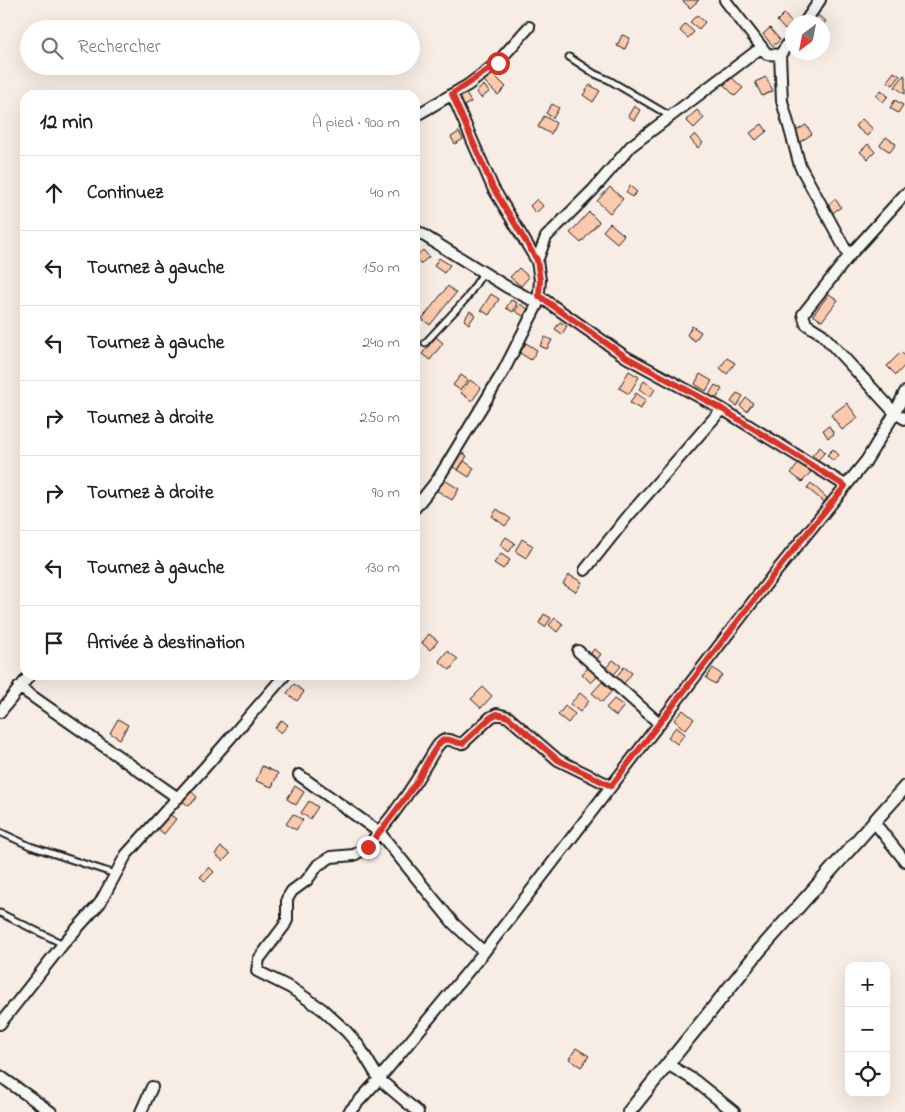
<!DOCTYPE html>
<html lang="fr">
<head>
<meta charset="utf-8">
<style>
  :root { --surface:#fff; --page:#f6f6f6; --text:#202124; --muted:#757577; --line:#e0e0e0 }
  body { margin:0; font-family:"Indie Flower",sans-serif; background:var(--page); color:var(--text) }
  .controls { position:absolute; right:15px; bottom:15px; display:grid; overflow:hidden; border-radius:10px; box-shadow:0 5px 20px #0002 }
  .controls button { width:45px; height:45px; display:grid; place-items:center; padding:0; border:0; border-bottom:1px solid var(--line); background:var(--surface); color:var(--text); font:25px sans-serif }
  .compass { position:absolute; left:785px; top:15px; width:45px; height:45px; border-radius:50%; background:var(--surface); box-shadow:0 5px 20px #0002; rotate:212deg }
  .stop { position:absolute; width:15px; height:15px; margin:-11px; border:4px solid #d93025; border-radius:50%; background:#fff }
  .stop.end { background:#d93025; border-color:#fff; box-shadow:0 1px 5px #0008 }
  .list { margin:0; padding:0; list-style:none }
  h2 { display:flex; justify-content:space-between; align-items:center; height:65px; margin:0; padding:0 20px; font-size:21px }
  h2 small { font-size:16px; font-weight:400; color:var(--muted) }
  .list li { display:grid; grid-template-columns:32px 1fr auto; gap:15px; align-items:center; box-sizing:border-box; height:75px; padding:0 20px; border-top:1px solid var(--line) }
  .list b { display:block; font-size:19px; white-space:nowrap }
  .list em { font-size:16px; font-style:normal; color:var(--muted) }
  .icon { flex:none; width:28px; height:28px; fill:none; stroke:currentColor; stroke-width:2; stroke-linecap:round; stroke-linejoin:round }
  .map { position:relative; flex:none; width:905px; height:1112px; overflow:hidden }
  .search { position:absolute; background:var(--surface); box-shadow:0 5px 20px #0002; left:20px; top:20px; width:400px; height:55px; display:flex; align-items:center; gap:12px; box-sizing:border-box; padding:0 18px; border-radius:28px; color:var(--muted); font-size:19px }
  .panel { position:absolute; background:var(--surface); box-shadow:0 5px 20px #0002; left:20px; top:90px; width:400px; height:590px; border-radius:15px }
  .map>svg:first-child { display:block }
</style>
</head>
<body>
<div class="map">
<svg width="905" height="1112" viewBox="0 0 905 1112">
  <rect width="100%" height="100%" fill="#f7ede4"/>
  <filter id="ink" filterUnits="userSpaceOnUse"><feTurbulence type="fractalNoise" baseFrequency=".02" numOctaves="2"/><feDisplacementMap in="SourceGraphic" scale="10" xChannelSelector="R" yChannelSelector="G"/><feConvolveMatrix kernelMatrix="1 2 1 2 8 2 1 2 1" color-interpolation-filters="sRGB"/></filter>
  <g filter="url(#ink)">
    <!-- building -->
    <path fill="#fbc9ab" stroke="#1c1c1c" d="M682,0H699L690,8Z
      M784,14L792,23L785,30L777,21Z
      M697,15L705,22L699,29L690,22Z
      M817,15L826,21L822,26V22H812Z
      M685,24L694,32L688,38L680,31Z
      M770,28L780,40L773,46L763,34Z
      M622,35L630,38L625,49L617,46Z
      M894,72L900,76L893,85L887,81Z
      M492,73L506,87L498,95L484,81Z
      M904,75L905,76V94L895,87Z
      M766,77L773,91L762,96L755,82Z
      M732,78L743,88L735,96L724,85Z
      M484,85L489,92L481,98L476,92Z
      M590,85L600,91L593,102L583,95Z
      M881,90L888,96L883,102L876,96Z
      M465,92L471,102L462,107L456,97Z
      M895,100L903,105L898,113L890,108Z
      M552,104L559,108L553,118L546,113Z
      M634,106L640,110L634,120L628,116Z
      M697,110L704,118L694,128L686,120Z
      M544,116L556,123L551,134L538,127Z
      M862,119L873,129L867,136L855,126Z
      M762,124L767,131L756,140L750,133Z
      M806,125L812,134L797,144L794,132Z
      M459,132L463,139L455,144L451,137Z
      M695,134L703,143L698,148L690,139Z
      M886,137L896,144L890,152L880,145Z
      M868,144L875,152L868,159L860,152Z
      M630,186L637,192L632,197L626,192Z
      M610,187L623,199L610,213L597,201Z
      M537,199L543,206L536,213L530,206Z
      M835,199L841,207L831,214L826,206Z
      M589,212L599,222L581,243L570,233Z
      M610,223L624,235L617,243L603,231Z
      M423,250L429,257L420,264L415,257Z
      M439,258L450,265L444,273L434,266Z
      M519,268L529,277L521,286L510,277Z
      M448,286L456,293L430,325L422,319Z
      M491,294L499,299L489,315L481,310Z
      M829,294L838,300L822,321L813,315Z
      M511,300L517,303L513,312L506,308Z
      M520,304L528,309L523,316L515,311Z
      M470,311L475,315L469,324L464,320Z
      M560,322L567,326L562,334L555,329Z
      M692,326L701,332L695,341L687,335Z
      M436,337L443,343L430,360L422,354Z
      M545,337L552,340L547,349L540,346Z
      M526,343L537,350L531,360L520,353Z
      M901,352L905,356V365L896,375L887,366Z
      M727,358L735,363L727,374L720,368Z
      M629,371L639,377L629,394L619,388Z
      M700,374L712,381L706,391L695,384Z
      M461,375L468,380L460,390L453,385Z
      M470,380L481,388L472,401L461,393Z
      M644,381L655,389L650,397L639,389Z
      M715,385L722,389L716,399L709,395Z
      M636,393L646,400L640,409L630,403Z
      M737,393L743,396L737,406L731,402Z
      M746,398L753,403L747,411L740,406Z
      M847,403L858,418L842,430L831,415Z
      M829,426L834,434L828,438L823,430Z
      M820,447L825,452L818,460L812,455Z
      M833,449L839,455L833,461L827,455Z
      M459,451L467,456L458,470L451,466Z
      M464,461L474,468L469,477L458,470Z
      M800,462L811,472L802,482L791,473Z
      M443,479L459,489L452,500L436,490Z
      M811,483L827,498L824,502L807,488Z
      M497,509L511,519L505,526L492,516Z
      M506,537L515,543L509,552L500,545Z
      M522,539L533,546L526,558L515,551Z
      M501,554L510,560L503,569L494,563Z
      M569,575L582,582L576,592L563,584Z
      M544,614L551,618L545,627L539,623Z
      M555,618L563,624L557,632L549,625Z
      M429,634L438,641L430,650L422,643Z
      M594,649L601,654L596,661L589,656Z
      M447,651L458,659L450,670L439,661Z
      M613,660L621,666L612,677L604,670Z
      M591,665L600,674L591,683L582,674Z
      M624,667L632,673L623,685L615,678Z
      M713,668L722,675L715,684L706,678Z
      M602,682L612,691L602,702L592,693Z
      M294,684L304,692L297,701L287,693Z
      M483,687L492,696L481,708L471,699Z
      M580,693L589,701L580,712L570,704Z
      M614,699L624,706L616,716L606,708Z
      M565,706L575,714L568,723L558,715Z
      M683,710L694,719L685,730L674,720Z
      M118,719L128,725L120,739L110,733Z
      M282,720L288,725L281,733L275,728Z
      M676,727L685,734L677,744L668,737Z
      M262,766L278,773L272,787L256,781Z
      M295,786L304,792L296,805L287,799Z
      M190,790L197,797L189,806L181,800Z
      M309,801L318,807L310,819L301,813Z
      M169,814L176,819L164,834L157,828Z
      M293,814L303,820L296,830L286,824Z
      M221,847L230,854L223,861L215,854Z
      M209,867L214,872L205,881L200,877Z
      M576,1048L589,1056L581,1067L569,1059Z"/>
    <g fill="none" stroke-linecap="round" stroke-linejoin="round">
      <defs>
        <path id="service" d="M569,57L595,74L609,80L670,116
          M425,343L466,299L483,273
          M0,832L30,846L115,874
          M0,913L63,944"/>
        <path id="minor" d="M725,0L767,54L780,55
          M805,22L820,0
          M792,38L780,55L782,101L800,166L849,256L803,314L806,324L822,334L895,413L905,419
          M452,94L493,188L537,261
          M415,116L468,85L497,63L529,27
          M415,230L507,287L538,303L503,372L438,479L415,508
          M849,256L905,194
          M539,296L626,357L722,409L845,485
          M538,303L540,280L537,261L546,237L593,190L631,146L762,47
          M585,570L629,515L722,409
          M578,651L660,724
          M19,687L178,798
          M0,712L30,675
          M299,775L379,832L368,847L354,855L331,857L318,865L307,880L292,891L287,899V920L284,926L259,959L257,971L291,988L322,1009L346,1031L359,1046L379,1079L418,1112
          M874,822L905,861
          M484,952L454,924L379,832C398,809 415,784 430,758C434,752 438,742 445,740C452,738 456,745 463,743L491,717L497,714L508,717L558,760L611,786
          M0,1024L63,944L100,903L126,855L206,766L285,675
          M667,1064L694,1080L734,1112
          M0,1076L51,1112
          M141,1112L152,1087
          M349,1112L379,1079L484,952L771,578L866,461L895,413L905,392"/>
        <path id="tertiary" d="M629,1112L759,951L905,787"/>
      </defs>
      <!-- service casing -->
      <use href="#service" stroke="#1c1c1c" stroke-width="9"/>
      <!-- minor casing -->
      <use href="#minor" stroke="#1c1c1c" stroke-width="14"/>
      <!-- tertiary casing -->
      <use href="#tertiary" stroke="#1c1c1c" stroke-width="16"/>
      <!-- service -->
      <use href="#service" stroke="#f6f6f2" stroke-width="5"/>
      <!-- minor -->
      <use href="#minor" stroke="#f6f6f2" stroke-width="10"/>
      <!-- tertiary -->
      <use href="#tertiary" stroke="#f6f6f2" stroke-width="12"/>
    </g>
  </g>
  <g fill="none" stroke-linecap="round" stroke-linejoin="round" filter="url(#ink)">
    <!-- route -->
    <path stroke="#d93025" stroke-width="6" d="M368,847C385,825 402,804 417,781C424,770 432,749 442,741C449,736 456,745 463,743L491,717L497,714L508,717L558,760L611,786L771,578L845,486L722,409L626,357L539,296L540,280L537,260L493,188L452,94L498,63"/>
  </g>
</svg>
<div class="controls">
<button>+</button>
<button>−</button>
<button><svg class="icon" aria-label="locate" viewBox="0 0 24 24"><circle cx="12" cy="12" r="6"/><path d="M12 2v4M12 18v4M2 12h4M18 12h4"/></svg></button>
</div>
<svg class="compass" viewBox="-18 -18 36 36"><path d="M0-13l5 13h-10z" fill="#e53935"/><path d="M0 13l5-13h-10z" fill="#757577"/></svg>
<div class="stop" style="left:498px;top:63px"></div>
<div class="stop end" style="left:368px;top:847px"></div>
<div class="search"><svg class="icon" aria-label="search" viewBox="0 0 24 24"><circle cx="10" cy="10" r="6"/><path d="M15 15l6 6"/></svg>Rechercher</div>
<section class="panel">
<h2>12 min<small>À pied · 900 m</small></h2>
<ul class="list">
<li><svg class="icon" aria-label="ahead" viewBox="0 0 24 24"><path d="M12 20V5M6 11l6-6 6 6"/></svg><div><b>Continuez</b></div><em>40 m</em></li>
<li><svg class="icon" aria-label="left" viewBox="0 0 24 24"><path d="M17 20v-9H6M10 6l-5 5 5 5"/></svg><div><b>Tournez à gauche</b></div><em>150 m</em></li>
<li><svg class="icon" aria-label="left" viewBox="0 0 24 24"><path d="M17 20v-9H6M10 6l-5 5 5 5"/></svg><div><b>Tournez à gauche</b></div><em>240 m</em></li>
<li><svg class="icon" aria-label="right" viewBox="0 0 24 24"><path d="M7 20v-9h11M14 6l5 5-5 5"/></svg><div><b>Tournez à droite</b></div><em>250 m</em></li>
<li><svg class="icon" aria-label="right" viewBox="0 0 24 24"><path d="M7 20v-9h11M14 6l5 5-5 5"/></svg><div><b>Tournez à droite</b></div><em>90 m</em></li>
<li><svg class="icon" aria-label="left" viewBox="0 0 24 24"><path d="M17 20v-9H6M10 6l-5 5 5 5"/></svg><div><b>Tournez à gauche</b></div><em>130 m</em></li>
<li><svg class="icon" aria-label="arrive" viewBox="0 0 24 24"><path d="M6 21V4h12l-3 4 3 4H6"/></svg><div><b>Arrivée à destination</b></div></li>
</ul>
</section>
</div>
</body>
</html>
